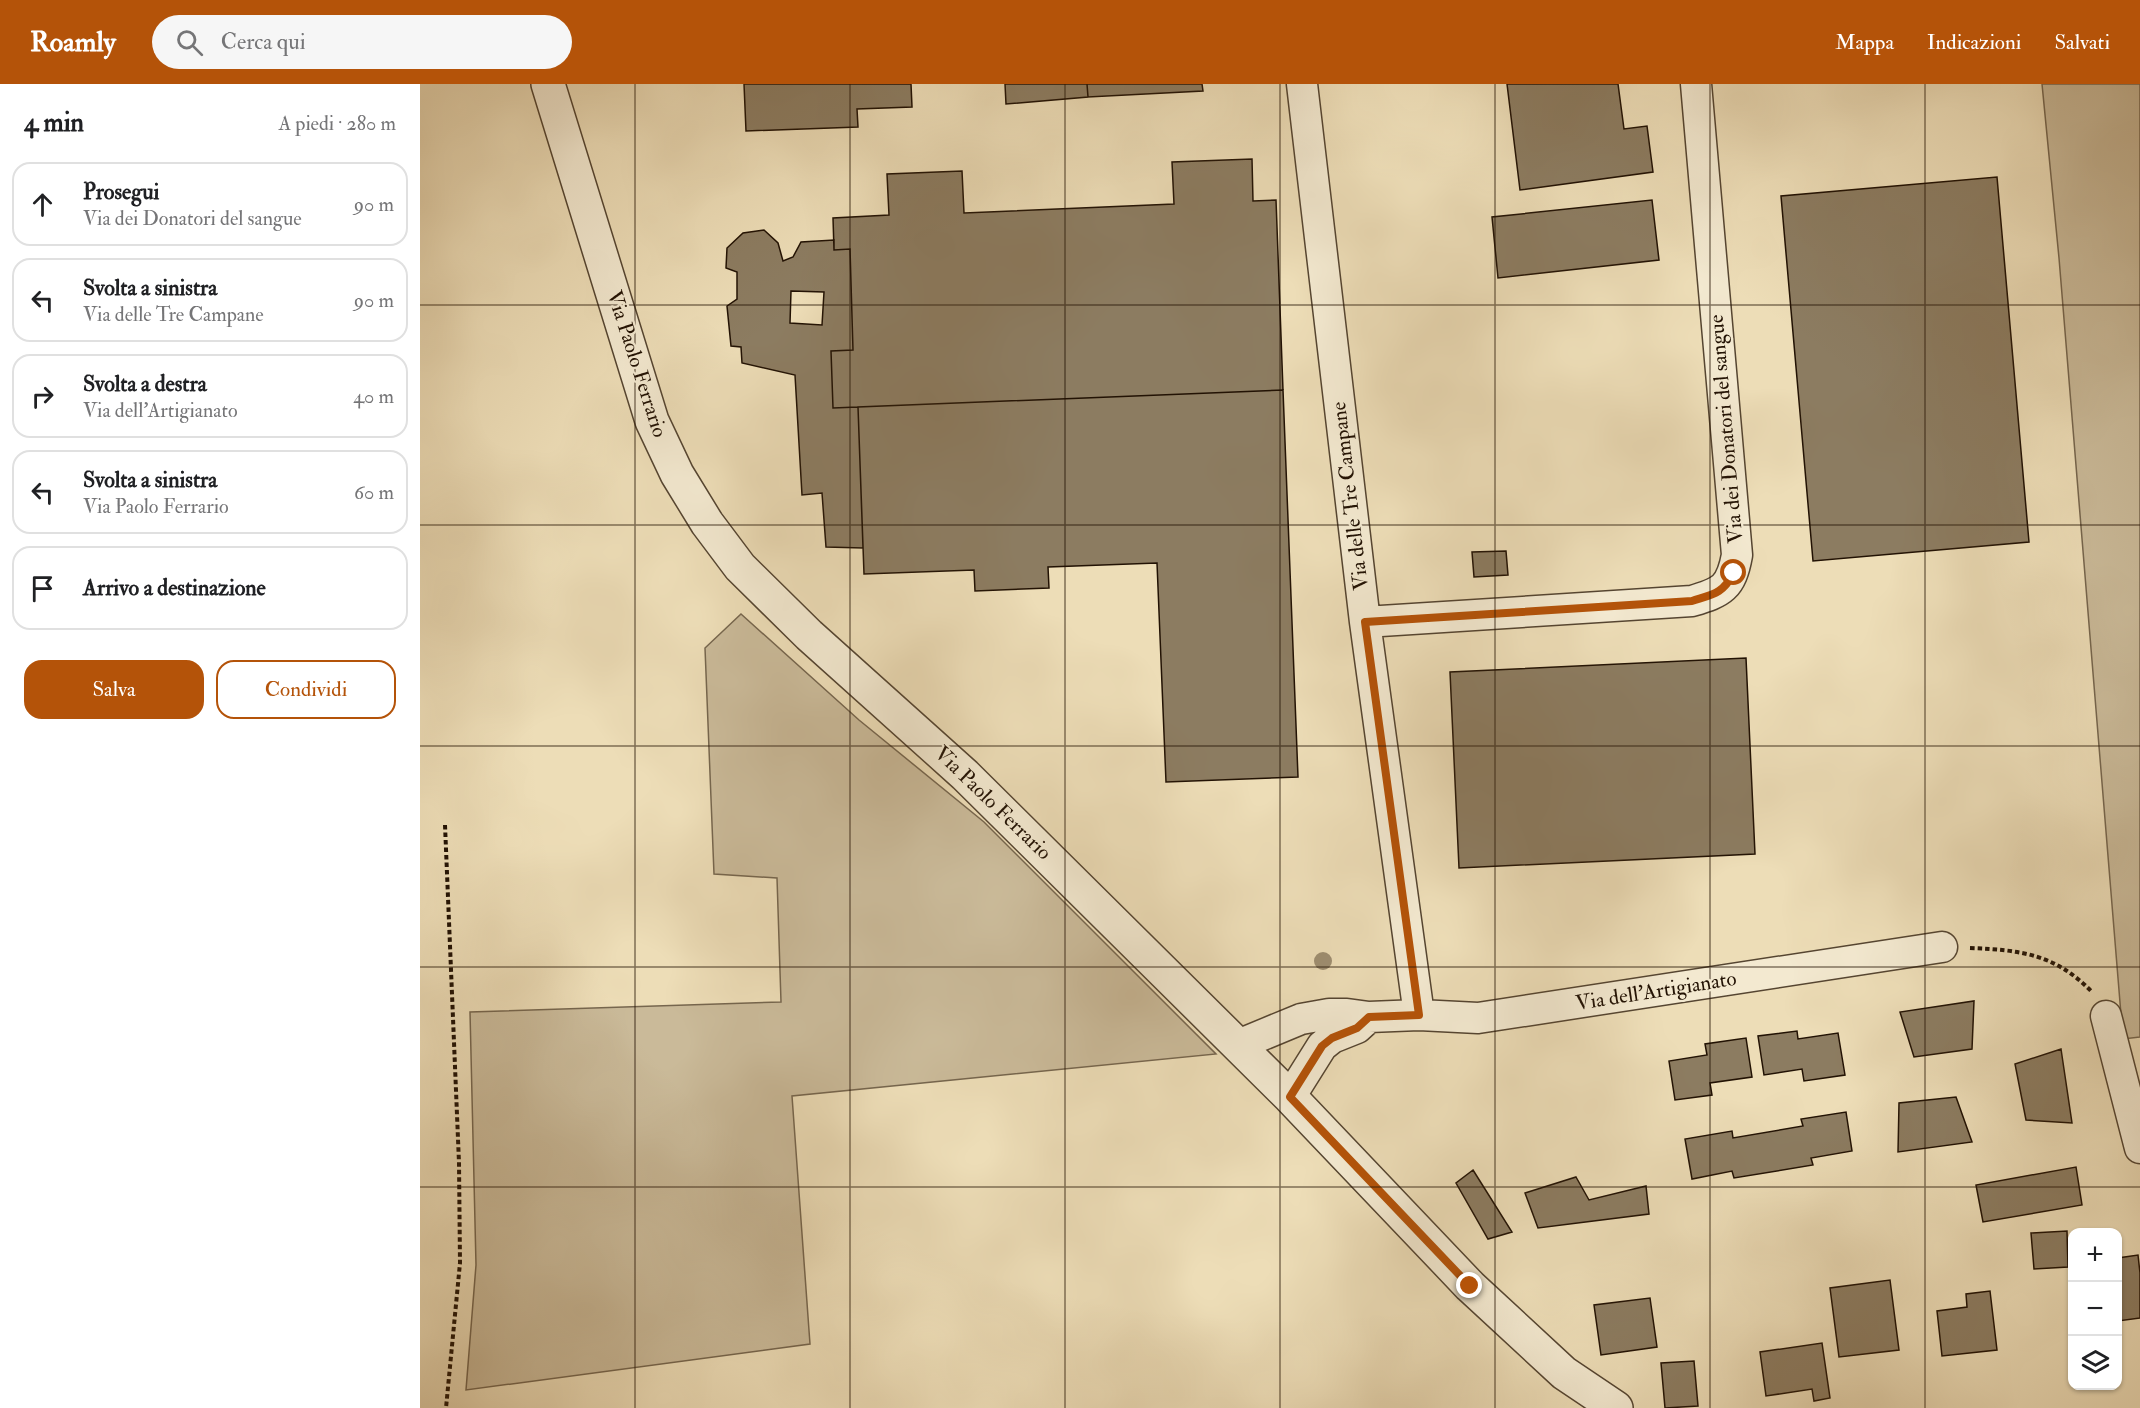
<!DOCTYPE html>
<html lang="it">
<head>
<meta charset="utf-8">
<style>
  :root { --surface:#fff; --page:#f6f6f6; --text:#202124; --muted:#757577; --line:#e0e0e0; --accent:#b45309 }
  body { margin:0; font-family:"IM FELL Double Pica",serif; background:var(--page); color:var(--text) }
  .controls { position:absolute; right:18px; bottom:18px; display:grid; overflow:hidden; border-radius:12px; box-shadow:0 2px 4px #0004 }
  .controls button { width:54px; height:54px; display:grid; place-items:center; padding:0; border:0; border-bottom:2px solid var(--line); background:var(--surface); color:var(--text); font:30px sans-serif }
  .stop { position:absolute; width:18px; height:18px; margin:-14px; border:4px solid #b45309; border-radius:50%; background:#fff }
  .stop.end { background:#b45309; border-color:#fff; box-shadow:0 2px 6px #0008 }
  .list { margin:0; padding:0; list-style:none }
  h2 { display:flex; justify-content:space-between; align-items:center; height:78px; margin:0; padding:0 24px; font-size:26px }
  h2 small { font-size:20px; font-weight:400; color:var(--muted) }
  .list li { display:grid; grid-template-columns:39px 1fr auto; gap:18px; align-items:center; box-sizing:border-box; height:84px; margin:0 12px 12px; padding:0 12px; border:2px solid var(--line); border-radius:18px }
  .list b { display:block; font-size:22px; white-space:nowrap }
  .list p { margin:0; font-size:20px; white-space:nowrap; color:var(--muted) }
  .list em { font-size:20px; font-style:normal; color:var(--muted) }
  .actions { display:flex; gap:12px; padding:18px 24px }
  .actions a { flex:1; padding:14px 0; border:2px solid var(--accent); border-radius:18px; text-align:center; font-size:21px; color:var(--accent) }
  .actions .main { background:var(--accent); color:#fff }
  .icon { flex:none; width:33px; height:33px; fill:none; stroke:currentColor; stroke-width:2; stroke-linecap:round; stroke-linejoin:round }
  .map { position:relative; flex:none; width:1720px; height:1324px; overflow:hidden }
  header { display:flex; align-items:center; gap:36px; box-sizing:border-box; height:84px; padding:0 30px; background:var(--accent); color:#fff }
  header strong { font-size:28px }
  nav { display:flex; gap:33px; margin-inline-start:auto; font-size:21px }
  .search { width:420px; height:54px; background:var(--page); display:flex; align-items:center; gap:15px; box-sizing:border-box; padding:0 21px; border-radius:33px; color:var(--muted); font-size:22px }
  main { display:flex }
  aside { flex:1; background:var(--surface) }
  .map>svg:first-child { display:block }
</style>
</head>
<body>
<header>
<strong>Roamly</strong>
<div class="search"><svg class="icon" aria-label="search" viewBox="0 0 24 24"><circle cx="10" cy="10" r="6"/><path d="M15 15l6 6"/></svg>Cerca qui</div>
<nav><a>Mappa</a><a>Indicazioni</a><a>Salvati</a></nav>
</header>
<main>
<aside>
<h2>4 min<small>A piedi · 280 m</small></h2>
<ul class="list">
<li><svg class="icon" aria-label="ahead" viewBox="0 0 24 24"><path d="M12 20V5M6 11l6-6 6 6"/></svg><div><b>Prosegui</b><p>Via dei Donatori del sangue</p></div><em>90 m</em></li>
<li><svg class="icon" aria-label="left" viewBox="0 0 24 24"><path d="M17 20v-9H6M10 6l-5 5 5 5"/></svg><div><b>Svolta a sinistra</b><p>Via delle Tre Campane</p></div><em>90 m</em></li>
<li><svg class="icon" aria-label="right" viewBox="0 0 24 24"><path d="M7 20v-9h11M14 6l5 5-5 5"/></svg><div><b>Svolta a destra</b><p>Via dell'Artigianato</p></div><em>40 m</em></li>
<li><svg class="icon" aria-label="left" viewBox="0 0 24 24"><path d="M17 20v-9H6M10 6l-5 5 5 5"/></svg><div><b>Svolta a sinistra</b><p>Via Paolo Ferrario</p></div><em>60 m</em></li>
<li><svg class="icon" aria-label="arrive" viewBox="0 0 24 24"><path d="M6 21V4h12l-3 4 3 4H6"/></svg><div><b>Arrivo a destinazione</b></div></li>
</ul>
<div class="actions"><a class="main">Salva</a><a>Condividi</a></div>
</aside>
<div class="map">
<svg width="1720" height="1324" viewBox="0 0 1720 1324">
  <rect width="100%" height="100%" fill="#edddb7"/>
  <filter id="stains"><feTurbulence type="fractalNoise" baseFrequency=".00333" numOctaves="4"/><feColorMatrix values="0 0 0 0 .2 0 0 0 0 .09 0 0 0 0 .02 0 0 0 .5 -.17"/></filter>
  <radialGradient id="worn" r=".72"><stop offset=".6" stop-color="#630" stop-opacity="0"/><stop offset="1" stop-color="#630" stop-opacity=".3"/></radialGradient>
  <!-- green -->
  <path fill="#caba99" stroke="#76664e" stroke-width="1.5" d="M1622,0H1720V953L1703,955L1639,174Z
    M321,530L439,636L564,738L796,970L372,1012L390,1260L46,1306L56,1181L50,928L361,918L357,794L294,790L285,564Z"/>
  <!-- building -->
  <path fill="#8c7c61" stroke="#221204" stroke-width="1.5" fill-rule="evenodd" d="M324,0H491L492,23L437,25L438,43L326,47Z
    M585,0H667L668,13L586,20Z
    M667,0H782L783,7L668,13Z
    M1087,0H1198L1204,45L1227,42L1233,88L1100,106Z
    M832,75L833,117L856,116L863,306L413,324L411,267L433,266L430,165L414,166L413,134L469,131L467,90L542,87L544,129L754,120L752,78Z
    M1577,93L1609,458L1393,477L1361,112Z
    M1232,116L1239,176L1078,194L1072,133Z
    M344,146L358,159L363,177L373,173L381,158L414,156V166L430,165L433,266L411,267L413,324L438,323L443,464L406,463L402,409L382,411L375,291L322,279L321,263L311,262L307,222L317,215V188L306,184L307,164L323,149ZM371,207L404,208L402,241L370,239Z
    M863,306L878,693L746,698L737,479L628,483L629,504L555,507L554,486L444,490L438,323Z
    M1086,467L1088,491L1054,493L1052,468Z
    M1326,574L1335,770L1039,784L1030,588Z
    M1554,917L1552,965L1494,973L1480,928Z
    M1377,947L1378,955L1418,949L1425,991L1384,997L1382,985L1344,991L1338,952Z
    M1326,954L1332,993L1290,999L1292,1011L1255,1016L1249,977L1287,971L1285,960Z
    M1641,965L1652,1039L1606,1036L1595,980Z
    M1536,1013L1552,1058L1478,1068L1479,1019Z
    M1426,1028L1432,1067L1391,1074L1393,1081L1314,1094L1312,1087L1272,1095L1265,1055L1312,1047L1313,1054L1383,1042L1381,1035Z
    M1656,1083L1662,1121L1563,1138L1556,1101Z
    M1053,1086L1092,1148L1068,1155L1036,1099Z
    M1156,1093L1169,1116L1226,1102L1229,1130L1118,1144L1105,1109Z
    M1647,1147L1648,1183L1614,1185L1611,1149Z
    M1718,1171L1720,1189V1234L1698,1237V1174Z
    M1470,1196L1479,1266L1419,1273L1410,1204Z
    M1570,1207L1577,1266L1522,1272L1517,1227L1547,1223L1546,1210Z
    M1230,1214L1237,1263L1181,1271L1174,1221Z
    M1402,1259L1410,1314L1394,1317L1392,1305L1346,1312L1340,1268Z
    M1274,1277L1278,1322L1245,1324L1241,1279Z"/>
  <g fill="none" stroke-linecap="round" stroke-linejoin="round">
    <defs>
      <path id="minor" d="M882,0L945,538L999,931
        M945,538L1272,517C1302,508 1311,504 1317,471L1276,0
        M1686,932L1720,1064
        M818,961L881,935L909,930H927L949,933L999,931L1058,934L1522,863
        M870,1013L902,962L912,954L937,944L949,933"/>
      <path id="tertiary" d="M128,0L232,337L257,390L287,439L320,483L389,551L545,691L870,1013L1050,1202L1144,1289L1196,1324"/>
    </defs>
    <!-- minor casing -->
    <use href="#minor" stroke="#554531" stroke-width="33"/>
    <!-- tertiary casing -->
    <use href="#tertiary" stroke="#554531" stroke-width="36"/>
    <!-- path -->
    <path stroke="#221204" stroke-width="4" stroke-dasharray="4.5 3" stroke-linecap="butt" d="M25,741L39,1079L40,1179L26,1324
      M1550,864C1601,866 1635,870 1672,908"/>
    <!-- minor -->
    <use href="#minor" stroke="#f3e9d0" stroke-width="30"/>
    <!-- tertiary -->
    <use href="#tertiary" stroke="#f3e9d0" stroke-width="33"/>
  </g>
  <!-- trees -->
  <circle fill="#9e8e71" cx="903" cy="877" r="9"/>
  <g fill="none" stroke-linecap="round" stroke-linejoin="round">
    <!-- route -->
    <path stroke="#b45309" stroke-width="8" d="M1050,1202L870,1013L902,962L912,954L937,944L949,933L999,931L945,538L1272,517C1294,510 1302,510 1314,489"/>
  </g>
  <!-- grid -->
  <path fill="none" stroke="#221204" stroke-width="1.5" stroke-opacity="0.55" d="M215,0V1324M430,0V1324M645,0V1324M860,0V1324M1075,0V1324M1290,0V1324M1505,0V1324M0,221H1720M0,441H1720M0,662H1720M0,883H1720M0,1103H1720"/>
  <g text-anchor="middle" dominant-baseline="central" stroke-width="4.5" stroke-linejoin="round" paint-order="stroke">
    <!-- street labels -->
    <g font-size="21" fill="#221204" stroke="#f3e9d0">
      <text transform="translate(217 280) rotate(72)">Via Paolo Ferrario</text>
      <text transform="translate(1306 345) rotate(-95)">Via dei Donatori del sangue</text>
      <text transform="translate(930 412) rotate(-97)">Via delle Tre Campane</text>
      <text transform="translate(573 719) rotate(44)">Via Paolo Ferrario</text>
      <text transform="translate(1236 907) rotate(-9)">Via dell'Artigianato</text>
    </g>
  </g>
  <rect width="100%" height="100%" filter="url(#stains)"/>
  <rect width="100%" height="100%" fill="url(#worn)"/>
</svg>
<div class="controls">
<button>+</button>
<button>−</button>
<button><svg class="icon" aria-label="layers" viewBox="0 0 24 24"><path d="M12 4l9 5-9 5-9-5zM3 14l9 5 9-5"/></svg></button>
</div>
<div class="stop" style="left:1314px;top:489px"></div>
<div class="stop end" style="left:1050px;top:1202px"></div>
</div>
</main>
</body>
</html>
